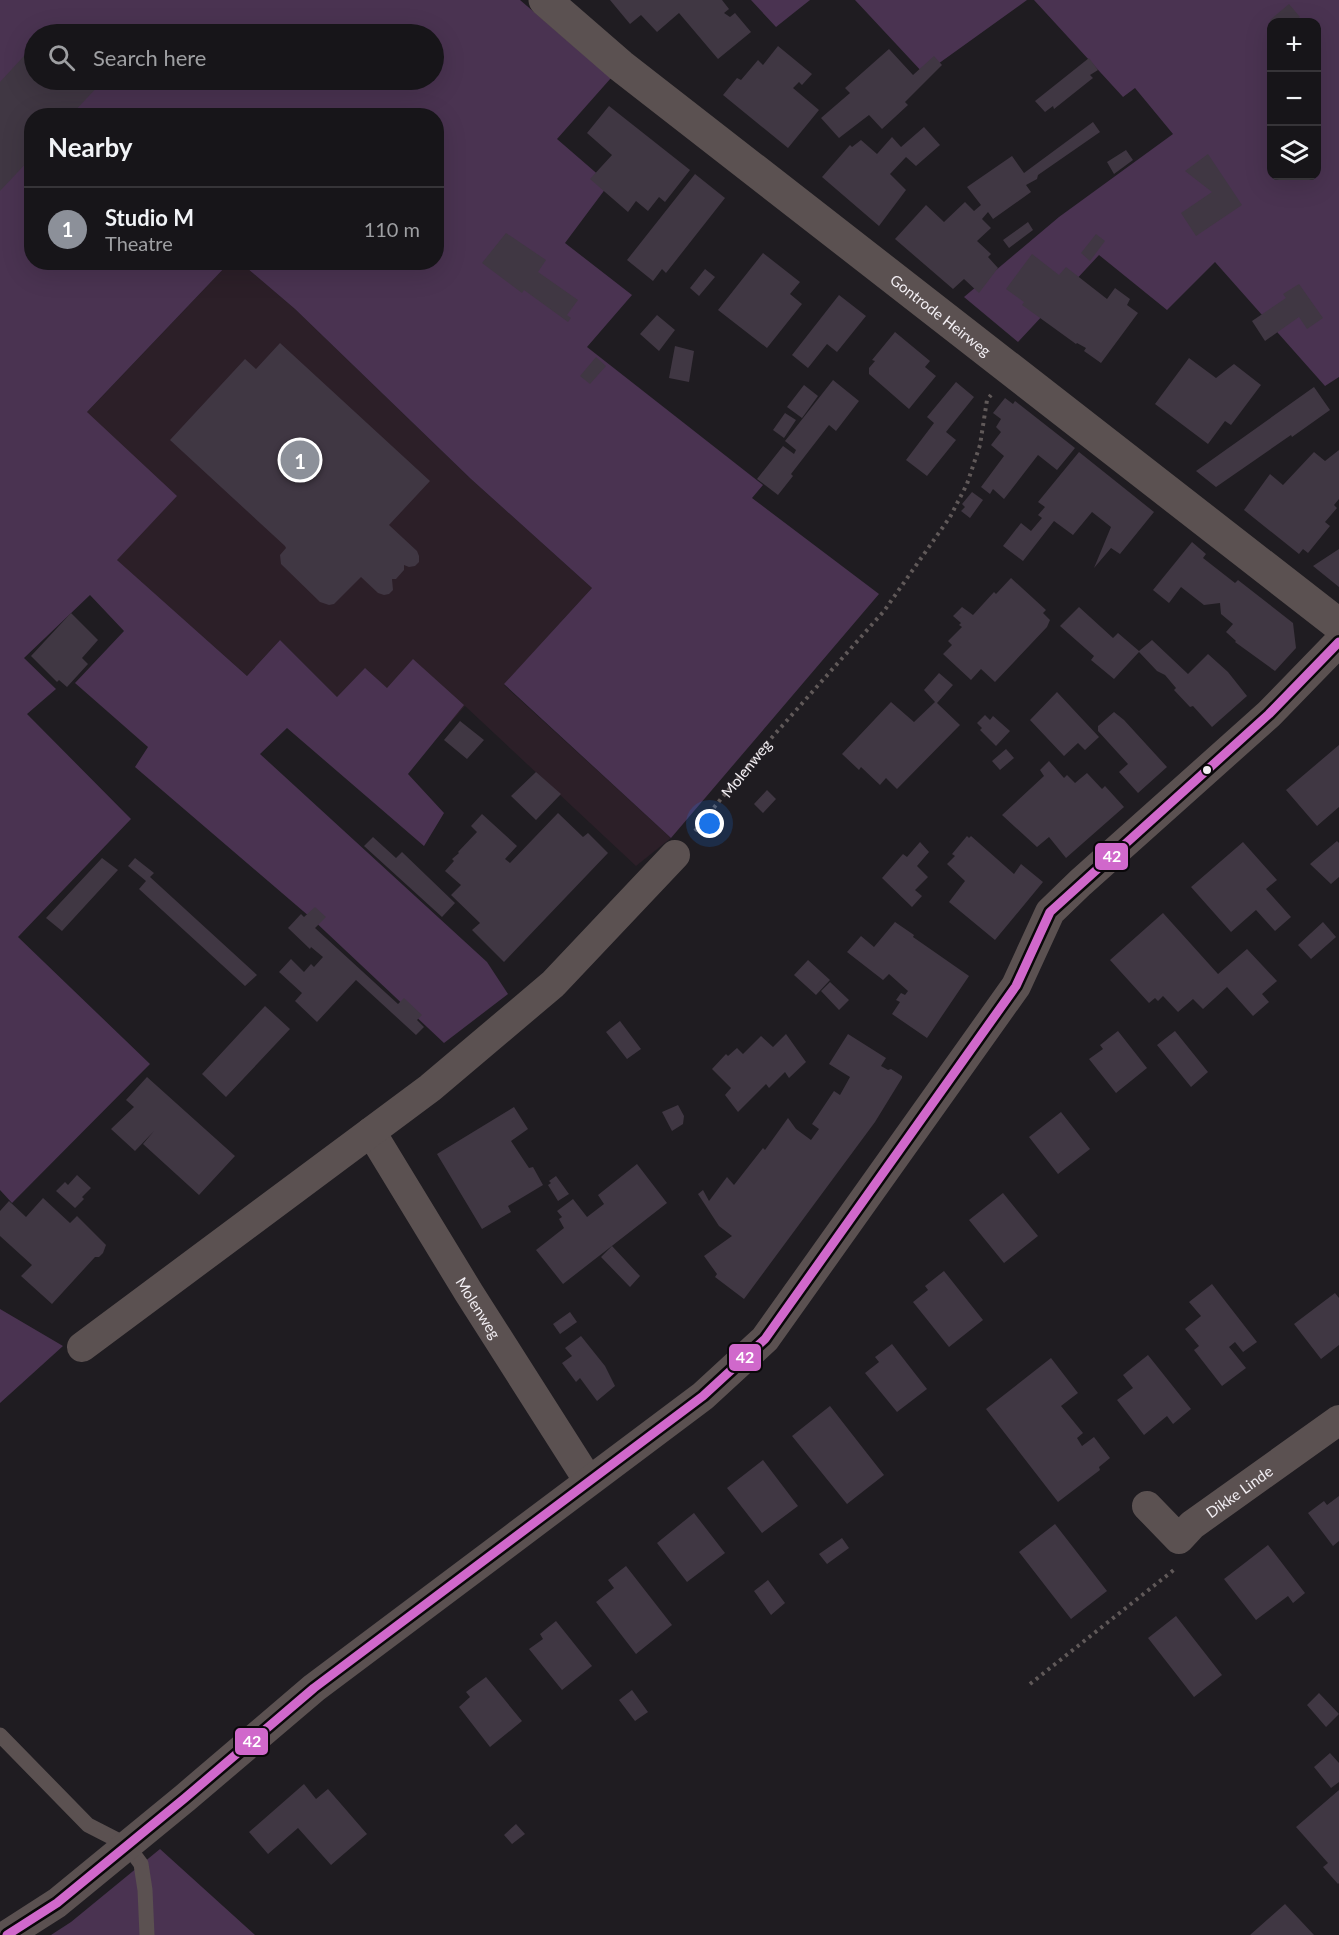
<!DOCTYPE html>
<html lang="en">
<head>
<meta charset="utf-8">
<style>
  :root { --surface:#171519; --page:#201e22; --text:#f1f3f6; --muted:#9e9fa2; --line:#363438; --accent:#8c9099 }
  body { margin:0; font-family:Lato,sans-serif; background:var(--page); color:var(--text) }
  .controls { position:absolute; right:18px; top:18px; display:grid; overflow:hidden; border-radius:12px; box-shadow:0 6px 24px #0002 }
  .controls button { width:54px; height:54px; display:grid; place-items:center; padding:0; border:0; border-bottom:2px solid var(--line); background:var(--surface); color:var(--text); font:30px sans-serif }
  .you { position:absolute; left:710px; top:824px; width:21px; height:21px; margin:-15px; border:4px solid #fff; border-radius:50%; background:#1a73e8; box-shadow:0 0 0 9px #1a73e833 }
  .badge { display:grid; place-items:center; width:39px; height:39px; border-radius:50%; background:var(--accent); color:#fff; font-size:20px; font-weight:700 }
  .pin { position:absolute; translate:-50% -50%; border:3px solid #fff; box-shadow:0 2px 6px #0006 }
  .list { margin:0; padding:0; list-style:none }
  h2 { display:flex; justify-content:space-between; align-items:center; height:78px; margin:0; padding:0 24px; font-size:26px }
  h2 small { font-size:20px; font-weight:400; color:var(--muted) }
  .list li { display:grid; grid-template-columns:39px 1fr auto; gap:18px; align-items:center; box-sizing:border-box; height:84px; padding:0 24px; border-top:2px solid var(--line) }
  .list b { display:block; font-size:22px; white-space:nowrap }
  .list p { margin:0; font-size:20px; white-space:nowrap; color:var(--muted) }
  .list em { font-size:20px; font-style:normal; color:var(--muted) }
  .icon { flex:none; width:33px; height:33px; fill:none; stroke:currentColor; stroke-width:2; stroke-linecap:round; stroke-linejoin:round }
  .map { position:relative; flex:none; width:1339px; height:1935px; overflow:hidden }
  .search { position:absolute; background:var(--surface); box-shadow:0 6px 24px #0002; left:24px; top:24px; width:420px; height:66px; display:flex; align-items:center; gap:15px; box-sizing:border-box; padding:0 21px; border-radius:33px; color:var(--muted); font-size:22px }
  .panel { position:absolute; background:var(--surface); box-shadow:0 6px 24px #0002; left:24px; top:108px; width:420px; height:162px; border-radius:24px }
  .map>svg:first-child { display:block }
</style>
</head>
<body>
<div class="map">
<svg width="1339" height="1935" viewBox="0 0 1339 1935">
  <rect width="100%" height="100%" fill="#1f1c21"/>
  <!-- commercial -->
  <path fill="#2c1f28" d="M229,263H241L295,309L471,479L592,588L504,685L671,838L636,866L465,706L438,737L366,669L337,697L280,640L247,676L122,565L30,472Z"/>
  <!-- green -->
  <path fill="#4a3351" fill-rule="evenodd" d="M0,0H520L611,78L557,139L609,184L565,243L632,295L587,347L763,485L752,498L879,594L671,838L504,684L592,588L471,479L295,309L241,263L436,262V116H32V262L229,263L87,412L177,496L117,560L247,676L280,640L337,697L365,668L387,688L413,659L464,705L408,774L444,813L424,846L287,728L260,754L487,962L508,994L444,1043L310,917L135,767L148,747L75,683L124,631L90,595L24,658L56,689L27,714L131,819L18,937L150,1064L12,1203L0,1190ZM34,34H434V80H34Z
    M751,0H810L776,27Z
    M855,0H1027L924,74Z
    M1034,0H1339V377L1325,386L1215,262L1167,310L1099,255L1018,342L964,297L1059,217L1173,134L1135,88L1123,97ZM1272,22H1316V176H1272Z
    M0,1309L63,1346L0,1403Z
    M160,1849L255,1935H51L71,1922Z"/>
  <!-- building -->
  <path fill="#403743" d="M610,0H722L729,9L724,13L730,17L735,13L751,32L718,59L679,13L657,32L641,15L630,24Z
    M1289,4L1300,17L1293,22H1272L1270,20Z
    M34,45V80H104L70,116H32V157L0,191V82Z
    M778,46L812,74L802,85L799,82L793,88L819,110L788,148L723,95L737,78L741,80L758,60L763,65Z
    M889,49L913,75L934,56L942,65L905,102L908,105L882,129L869,115L839,138L821,118L850,93L845,88Z
    M1089,58L1098,70L1090,75L1093,78L1054,109L1053,106L1045,112L1035,101Z
    M609,106L690,170L665,202L659,197L648,211L636,201L628,212L590,179L612,155L587,133Z
    M1093,122L1100,132L1038,175L1037,179L1026,185L1031,192L993,219L988,212L982,219L991,228L977,241L991,254L988,257L998,268L979,293L964,279L953,289L895,239L926,205L944,222L965,202L974,211L981,205L967,187L1012,156L1024,173Z
    M924,127L940,145L916,166L906,157L890,174L906,190L879,226L822,177L850,145L852,147L861,140L877,154L892,137L901,147Z
    M1126,150L1133,160L1114,174L1107,162Z
    M1208,154L1242,205L1196,236L1181,213L1212,192L1185,171Z
    M695,174L725,198L666,273L662,269L653,281L627,260Z
    M1028,222L1033,230L1009,248L1003,240Z
    M506,233L546,260L538,272L578,300L567,315L571,318L568,322L524,290L522,293L482,263Z
    M1096,234L1105,241L1090,261L1081,253Z
    M763,253L800,282L790,294L802,304L767,348L718,310Z
    M1032,254L1059,275L1066,267L1107,299L1115,288L1130,299L1127,305L1138,313L1101,363L1084,351L1086,348L1077,343L1076,344L1047,323L1022,305L1024,302L1006,289Z
    M705,269L715,277L699,296L690,288Z
    M1299,284L1323,318L1307,329L1299,317L1265,341L1252,321L1286,298L1283,294Z
    M839,295L866,316L837,352L827,344L808,368L792,355Z
    M657,315L675,330L659,351L640,334Z
    M895,332L930,361L925,367L936,376L909,409L869,374V368L875,361L872,360Z
    M280,343L430,481L389,525L417,551L419,556V562L415,566L409,567L404,565V570L396,579H392L393,590L389,594L384,595L378,593L361,577L334,604L329,605L320,602L281,564L280,555L286,548L285,546L170,440L245,359L256,369Z
    M675,346L694,351L689,382L669,378Z
    M596,357L606,366L590,384L580,376Z
    M1189,358L1216,378L1234,364L1261,385L1231,425L1225,421L1208,444L1155,404Z
    M833,380L859,401L836,431L829,425L791,474L793,476L778,495L757,479L783,446L794,454L796,450L785,441Z
    M956,382L974,397L946,432L956,440L927,476L906,460L934,423L927,417Z
    M804,385L818,396L802,418L787,407Z
    M1314,387L1330,410L1292,437L1291,435L1216,487L1196,471Z
    M1005,398L1013,404L1015,401L1075,448L1057,470L1038,455L1004,499L993,489L990,494L981,487L1004,456L991,445L1001,432L996,427L1001,419L993,413Z
    M785,413L796,420L784,438L773,430Z
    M1339,450V499L1334,505L1337,508L1325,522L1330,526L1308,553L1303,549L1299,554L1244,510L1270,474L1283,485L1314,452L1325,461Z
    M1079,452L1154,512L1120,554L1111,548L1094,568L1111,527L1092,512L1073,535L1054,521L1023,561L1003,546L1021,523L1031,531L1042,518L1038,515L1045,507L1038,502Z
    M972,492L983,500L970,518L961,511L965,507L962,504Z
    M1192,542L1206,554L1203,558L1235,583L1238,580L1293,623L1296,648L1275,671L1235,642L1236,641L1226,632L1233,624L1221,614L1220,603L1204,605L1181,587L1169,603L1153,590Z
    M1339,549V587L1313,566Z
    M1011,578L1046,610L1043,613L1050,620L1047,627L995,682L981,669L971,680L943,654L952,645L948,641L962,627L959,625L961,623L953,616L962,607L973,615L994,592L996,594Z
    M1079,607L1113,638L1118,633L1139,651L1152,640L1188,674L1208,654L1228,672L1247,696L1212,727L1193,706L1190,707L1174,690L1176,688L1165,675L1157,671L1139,652L1114,679L1091,660L1094,656L1060,626Z
    M71,613L98,640L82,658L88,664L67,687L59,680L57,682L31,656Z
    M939,673L953,685L937,703L960,725L897,789L886,778L880,785L861,767L859,770L842,754L891,702L914,722L935,702L924,690Z
    M1057,692L1099,737L1085,750L1078,743L1064,756L1030,720Z
    M1114,712L1124,720L1167,767L1138,793L1119,772L1128,764L1098,731V726Z
    M985,715L990,720L993,716L1010,731L996,746L980,730L982,728L977,723Z
    M460,721L484,740L467,759L444,740Z
    M1339,745V807L1317,826L1286,790Z
    M1006,749L1014,758L1000,770L992,761Z
    M1049,761L1064,778L1067,775L1075,783L1087,773L1102,789L1105,786L1124,807L1066,858L1049,837L1037,847L1002,815L1044,776L1040,770Z
    M536,772L561,794L536,820L511,796Z
    M767,790L776,799L763,813L754,804Z
    M558,813L583,837L588,833L608,853L504,962L472,930L480,923L451,895L461,885L445,871L454,861L452,859L459,853L458,852L477,832L471,826L482,814L517,846L505,859L510,863Z
    M967,836L969,838L971,836L1014,874L1021,864L1043,882L995,940L949,902L965,881L947,864L955,856L952,854Z
    M373,837L396,858L402,852L455,903L442,917L364,846Z
    M1337,841L1339,843V877L1331,884L1310,864Z
    M920,842L929,852L917,866L928,877L915,890L922,896L912,907L882,878L903,854L907,857Z
    M1243,842L1277,880L1266,889L1291,917L1275,931L1256,910L1231,932L1191,887Z
    M102,858L118,870L62,931L46,918Z
    M135,858L154,873L150,877L257,975L245,986L139,889L146,881L128,866Z
    M315,907L326,917L315,928L398,1004L404,998L422,1015L417,1020L424,1027L416,1035L356,980L317,1022L295,1001L302,993L279,972L291,959L304,972L311,964L314,967L323,957L311,947L310,949L288,928L301,914L304,917Z
    M1163,913L1218,974L1247,949L1277,981L1262,994L1269,1002L1253,1016L1227,987L1203,1009L1193,999L1178,1012L1163,996L1158,1001L1155,998L1149,1003L1110,960Z
    M895,922L914,935L913,937L969,976L927,1038L892,1014L900,1002L896,1000L901,993L905,995L908,991L889,974L883,980L847,952L861,936L874,947Z
    M1323,922L1336,937L1311,959L1298,945Z
    M808,960L830,980L816,995L794,975Z
    M830,982L849,1000L839,1010L821,991Z
    M265,1006L290,1029L226,1097L202,1074Z
    M620,1021L641,1049L627,1059L606,1032Z
    M1118,1031L1147,1068L1116,1093L1089,1059L1103,1049L1100,1045Z
    M1175,1031L1208,1072L1191,1087L1157,1045Z
    M786,1034L806,1062L789,1078L785,1072L769,1088L766,1084L738,1112L725,1095L731,1088L712,1069L726,1054L728,1056L737,1048L743,1054L761,1036L773,1047Z
    M848,1034L886,1058L881,1066L888,1070L891,1069L902,1076V1078L875,1122L744,1299L715,1277L717,1274L704,1256L732,1236L719,1226L698,1194L703,1190L709,1201L727,1177L734,1185L763,1148L765,1150L788,1118L796,1129L811,1140L819,1129L812,1124L834,1091L840,1095L850,1077L829,1064Z
    M147,1077L235,1156L199,1195L143,1144L154,1131L135,1151L111,1129L134,1107L126,1100Z
    M678,1105L684,1116L683,1124L672,1131L662,1112Z
    M514,1107L528,1129L511,1141L529,1168L533,1167L543,1185L508,1206L511,1212L482,1229L437,1154Z
    M1061,1112L1090,1149L1058,1174L1029,1137Z
    M637,1164L667,1203L563,1284L536,1250L564,1228L559,1219L562,1217L557,1211L573,1199L587,1217L604,1204L598,1195Z
    M77,1175L91,1188L82,1197L84,1199L75,1208L56,1191L65,1182L68,1185Z
    M556,1176L569,1194L558,1201L548,1185L551,1183L549,1181Z
    M1003,1193L1038,1236L1004,1263L969,1220Z
    M43,1198L70,1223L77,1216L106,1245L103,1253L99,1257H95L52,1304L21,1276L32,1265L0,1236V1211L9,1201L26,1217Z
    M612,1246L640,1276L630,1287L601,1257Z
    M944,1271L983,1320L949,1347L913,1302L928,1290L925,1286Z
    M1212,1284L1257,1342L1243,1352L1235,1342L1229,1347L1246,1368L1222,1386L1194,1350L1199,1346L1185,1329L1201,1316L1189,1302Z
    M1335,1293L1339,1298V1345L1321,1359L1294,1324Z
    M570,1312L577,1322L560,1334L553,1324Z
    M581,1336L605,1366L615,1386L597,1401L580,1378L576,1382L562,1363L572,1356L565,1348Z
    M892,1344L927,1389L897,1412L865,1373L879,1362L875,1357Z
    M1148,1355L1191,1409L1173,1424L1167,1416L1144,1435L1117,1400L1133,1388L1123,1375Z
    M1051,1358L1078,1393L1061,1406L1083,1433L1077,1438L1082,1446L1094,1437L1110,1458L1099,1467L1100,1470L1058,1502L986,1409Z
    M830,1406L884,1475L847,1504L792,1436Z
    M763,1460L798,1506L762,1533L727,1488Z
    M1339,1496V1541L1333,1546L1308,1513L1324,1501L1327,1505Z
    M694,1513L725,1553L687,1582L657,1543Z
    M1055,1524L1107,1591L1071,1619L1019,1552Z
    M842,1538L849,1548L827,1564L819,1554Z
    M1268,1545L1305,1593L1293,1603L1288,1596L1256,1620L1224,1579Z
    M626,1566L672,1625L636,1654L596,1602L614,1588L608,1580Z
    M768,1580L785,1603L771,1615L754,1591Z
    M1176,1616L1222,1675L1194,1697L1148,1638Z
    M556,1621L592,1666L562,1690L529,1649L543,1639L540,1634Z
    M486,1677L522,1721L490,1747L459,1707L470,1697L466,1692Z
    M632,1690L648,1712L635,1721L619,1700Z
    M1319,1693L1339,1714L1326,1727L1307,1705Z
    M1330,1753L1339,1763V1782L1331,1788L1314,1767Z
    M304,1784L316,1799L328,1789L367,1834L331,1865L298,1828L268,1854L249,1832Z
    M1339,1790V1883L1338,1884L1323,1867L1328,1863L1296,1827Z
    M516,1824L525,1834L512,1844L504,1835Z
    M1285,1904L1314,1935H1250Z"/>
  <g fill="none" stroke-linecap="round" stroke-linejoin="round">
    <!-- path -->
    <g stroke="#605959" stroke-width="4" stroke-dasharray="3 4.5" stroke-linecap="butt">
      <path id="s1" d="M695,831L759,752L884,611L950,517L967,484L980,445L987,400L991,395"/>
      <path d="M1030,1684L1175,1569"/>
    </g>
    <!-- service -->
    <path stroke="#5b5151" stroke-width="15" d="M0,1735L88,1825L127,1845L141,1864L145,1890L147,1935"/>
    <!-- minor -->
    <g stroke="#5b5151" stroke-width="30">
      <path id="s2" d="M371,1132L469,1293L588,1480"/>
      <path d="M82,1347L430,1088L553,984L675,855"/>
      <path id="s3" d="M1147,1506L1179,1539L1192,1525L1339,1420"/>
      <path d="M7,1935L57,1903L185,1798L314,1688L703,1396L765,1339L1016,986L1050,912L1080,883L1269,714L1339,642"/>
    </g>
    <!-- tertiary -->
    <path stroke="#5b5151" stroke-width="33" id="s4" d="M545,0L621,66L1339,625"/>
    <defs>
      <path id="bus-1" d="M7,1935L57,1903L185,1798L314,1688L703,1396L765,1339L1016,986L1050,912L1269,714L1339,642"/>
    </defs>
    <!-- bus-1 casing -->
    <use href="#bus-1" stroke="#090709" stroke-width="14"/>
    <!-- bus-1 -->
    <use href="#bus-1" stroke="#d068cb" stroke-width="9"/>
  </g>
  <!-- markers -->
  <circle fill="#f2eef3" stroke="#090709" stroke-width="2" cx="1207" cy="770" r="5"/>
  <g text-anchor="middle" dominant-baseline="central" stroke-width="4.5" stroke-linejoin="round" paint-order="stroke">
    <!-- street labels -->
    <g font-size="15" fill="#f2eef3" stroke="#090709">
      <text stroke="none"><textPath href="#s4" startOffset="506">Gontrode Heirweg</textPath></text>
      <text stroke="none"><textPath href="#s1" startOffset="81">Molenweg</textPath></text>
      <text stroke="none"><textPath href="#s2" startOffset="206">Molenweg</textPath></text>
      <text stroke="none"><textPath href="#s3" startOffset="123">Dikke Linde</textPath></text>
    </g>
  </g>
  <g stroke="#090709" stroke-width="2">
    <rect x="1094" y="842" width="35" height="29" rx="6" fill="#d068cb"/>
    <rect x="728" y="1343" width="34" height="29" rx="6" fill="#d068cb"/>
    <rect x="234" y="1727" width="35" height="29" rx="6" fill="#d068cb"/>
  </g>
  <g font-size="16" text-anchor="middle" font-weight="bold" fill="#fff">
    <text x="1112" y="862">42</text>
    <text x="745" y="1363">42</text>
    <text x="252" y="1747">42</text>
  </g>
</svg>
<div class="controls">
<button>+</button>
<button>−</button>
<button><svg class="icon" aria-label="layers" viewBox="0 0 24 24"><path d="M12 4l9 5-9 5-9-5zM3 14l9 5 9-5"/></svg></button>
</div>
<div class="you"></div>
<div class="pin badge" style="left:300px;top:460px">1</div>
<div class="search"><svg class="icon" aria-label="search" viewBox="0 0 24 24"><circle cx="10" cy="10" r="6"/><path d="M15 15l6 6"/></svg>Search here</div>
<section class="panel">
<h2>Nearby<small></small></h2>
<ul class="list">
<li><span class="badge">1</span><div><b>Studio M</b><p>Theatre</p></div><em>110 m</em></li>
</ul>
</section>
</div>
</body>
</html>
